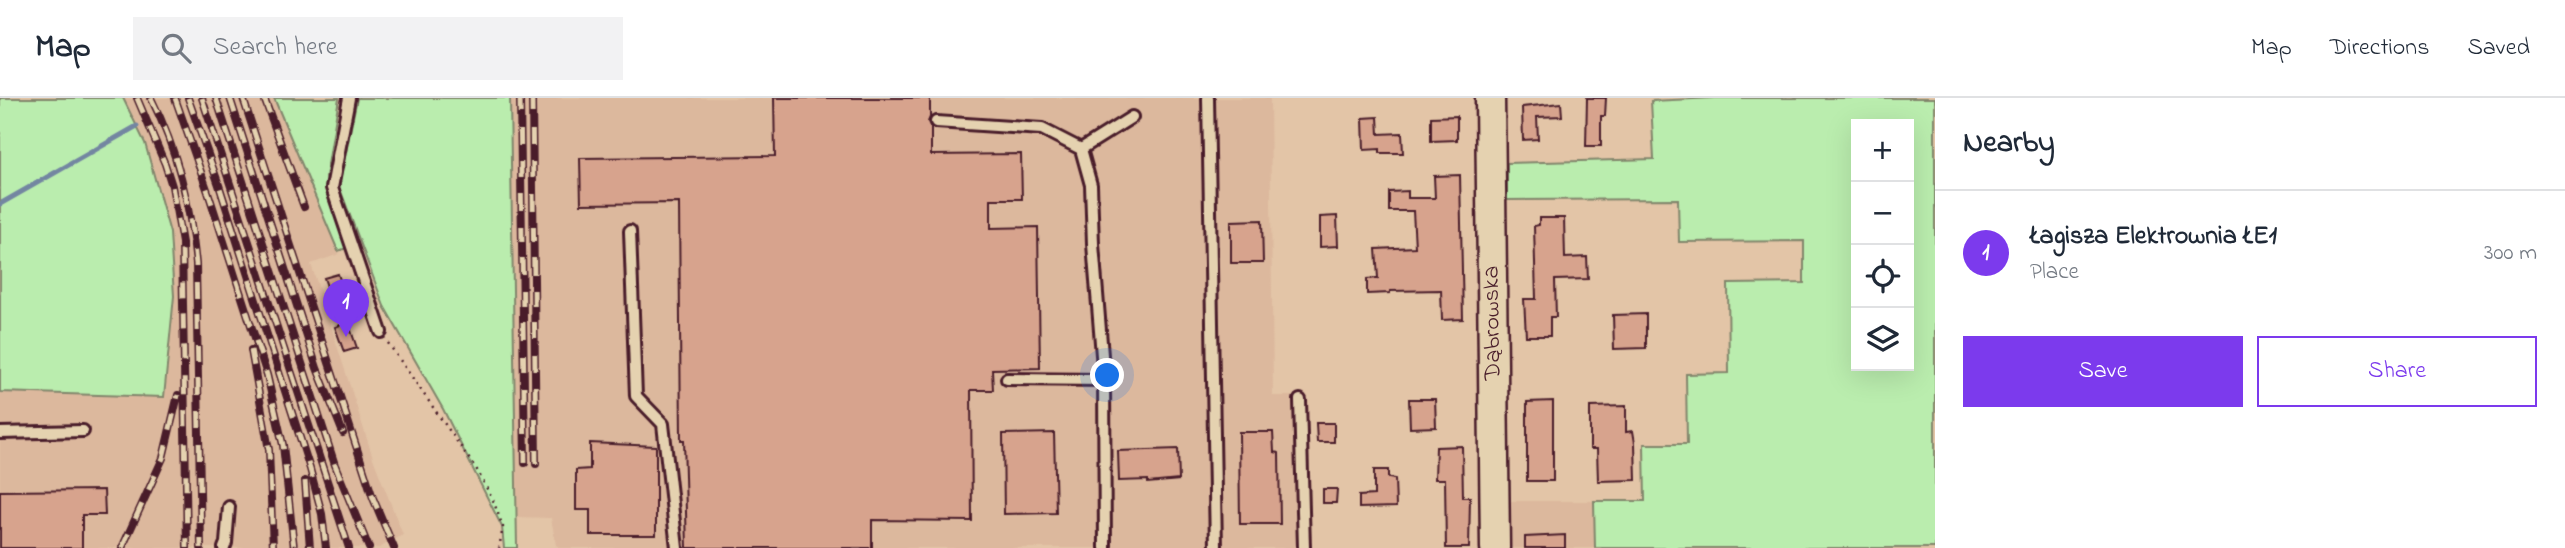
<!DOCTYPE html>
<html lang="en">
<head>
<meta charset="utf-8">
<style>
  :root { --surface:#fff; --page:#f2f2f3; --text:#1f2937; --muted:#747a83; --line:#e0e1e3; --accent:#7c3aed }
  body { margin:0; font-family:"Indie Flower",sans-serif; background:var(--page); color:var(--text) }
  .controls { position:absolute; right:21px; top:21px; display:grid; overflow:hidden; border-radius:0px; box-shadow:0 7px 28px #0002 }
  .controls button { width:63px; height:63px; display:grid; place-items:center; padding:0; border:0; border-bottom:2px solid var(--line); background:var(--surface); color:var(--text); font:35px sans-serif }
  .you { position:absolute; left:1108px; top:278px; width:24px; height:24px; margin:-18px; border:5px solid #fff; border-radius:50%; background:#1a73e8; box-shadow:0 0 0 10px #1a73e833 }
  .badge { display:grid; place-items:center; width:46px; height:46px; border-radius:50%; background:var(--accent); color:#fff; font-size:23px; font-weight:700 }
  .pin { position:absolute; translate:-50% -58px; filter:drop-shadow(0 2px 4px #0008) }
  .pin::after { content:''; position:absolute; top:37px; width:24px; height:21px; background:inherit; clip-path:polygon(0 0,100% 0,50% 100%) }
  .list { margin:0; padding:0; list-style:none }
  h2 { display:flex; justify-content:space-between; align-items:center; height:91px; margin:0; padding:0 28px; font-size:30px }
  h2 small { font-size:23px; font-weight:400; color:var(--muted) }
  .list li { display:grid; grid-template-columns:46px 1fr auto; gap:21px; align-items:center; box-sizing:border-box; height:126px; padding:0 28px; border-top:2px solid var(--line) }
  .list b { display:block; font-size:26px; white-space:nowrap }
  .list p { margin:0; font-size:23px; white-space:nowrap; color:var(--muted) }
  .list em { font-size:23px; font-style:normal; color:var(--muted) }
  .actions { display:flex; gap:14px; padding:21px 28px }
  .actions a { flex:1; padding:16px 0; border:2px solid var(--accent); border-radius:0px; text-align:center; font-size:24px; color:var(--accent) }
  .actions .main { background:var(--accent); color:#fff }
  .icon { flex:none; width:38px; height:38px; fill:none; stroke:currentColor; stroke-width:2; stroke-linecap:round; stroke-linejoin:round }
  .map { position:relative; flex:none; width:1935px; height:450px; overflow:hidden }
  header { display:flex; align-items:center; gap:42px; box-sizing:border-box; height:98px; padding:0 35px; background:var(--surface); border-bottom:2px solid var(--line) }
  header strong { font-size:33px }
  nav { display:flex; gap:38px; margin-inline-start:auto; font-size:24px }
  .search { width:490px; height:63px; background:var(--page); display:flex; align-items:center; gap:18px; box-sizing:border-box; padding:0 24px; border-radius:0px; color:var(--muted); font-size:26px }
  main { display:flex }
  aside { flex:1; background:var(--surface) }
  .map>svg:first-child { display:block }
</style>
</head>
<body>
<header>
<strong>Map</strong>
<div class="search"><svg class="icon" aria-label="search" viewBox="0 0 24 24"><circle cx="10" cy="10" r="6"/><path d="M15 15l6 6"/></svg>Search here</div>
<nav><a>Map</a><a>Directions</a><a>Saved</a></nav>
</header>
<main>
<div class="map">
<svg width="1935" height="450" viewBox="0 0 1935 450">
  <rect width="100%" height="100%" fill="#e3c5a7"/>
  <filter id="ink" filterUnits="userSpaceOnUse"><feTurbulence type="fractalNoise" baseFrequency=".0143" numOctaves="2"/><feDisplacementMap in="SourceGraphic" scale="14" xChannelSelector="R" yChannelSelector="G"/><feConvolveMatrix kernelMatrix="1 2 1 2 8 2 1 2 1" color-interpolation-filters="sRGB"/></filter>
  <g filter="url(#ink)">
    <!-- built -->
    <path fill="#dcb89d" d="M123,0H274L339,156L311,166L374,363L403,437L379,450H0V294L164,299L145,45Z
      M510,0H1270L1273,298H1305L1307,450H560L556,447L551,420L514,419Z
      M1508,403H1594L1595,450H1509Z"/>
    <!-- green -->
    <path fill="#baedae" stroke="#82866c" stroke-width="2" fill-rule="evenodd" d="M0,0H123L145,45L170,135L174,198L164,299L0,294Z
      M274,0H339L326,79L347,150L338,153Z
      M357,0H510L517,450H504L502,429L443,311L384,208L339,88Z
      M1715,0H1935V450H1595L1594,403H1645L1644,346H1687L1686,276L1729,275L1728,186L1804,185V143L1679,144L1678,101L1507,102V65L1654,61L1651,3ZM1856,26H1909V268H1856Z"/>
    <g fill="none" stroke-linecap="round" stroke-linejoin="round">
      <!-- stream -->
      <path stroke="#7386a1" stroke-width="5" d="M0,106L137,28"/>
    </g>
    <!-- building -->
    <path fill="#d7a38d" stroke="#4a1f2b" stroke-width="2" d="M774,0H930V19L928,24L931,30V57L1021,56L1022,101H991V130L1038,129L1040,270L992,271L993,292H971L972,423L872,422V450H687L684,342H681L679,105L581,106L580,60L775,58Z
      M1587,0H1606L1605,18H1601V48H1586Z
      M1561,5L1562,18L1537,19L1538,41L1523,42L1522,9Z
      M1457,18V42L1431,43V19Z
      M1378,19L1379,36L1402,35L1403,55H1380V51L1364,52L1363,20Z
      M1460,77L1463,221L1442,222L1441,192L1390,193V195L1367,196V181L1378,180L1376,151L1415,149L1413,113H1389V94L1408,93V100H1435L1434,78Z
      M1337,118L1338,148L1320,149V119Z
      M1539,120H1564L1565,160L1587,159L1588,181L1555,182L1556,219H1550V238H1526L1524,201H1536L1534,128L1539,127Z
      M1262,122L1263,165H1231V123Z
      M338,176L346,199L332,203L324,180Z
      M1646,216V250L1614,251L1613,217Z
      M348,224L357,250L344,254L335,229Z
      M1409,301H1435L1436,329L1410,330Z
      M1553,303V383H1527V304Z
      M1626,308V334L1633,333L1635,345L1636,382L1598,383L1597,351H1590V309Z
      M1316,325H1334V344H1317Z
      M1239,334H1273L1274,354L1279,355L1280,426H1240Z
      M1054,335L1056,415L1004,416L1003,336Z
      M590,345L656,348V437H590V412H576V372L590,371Z
      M1462,348L1463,399H1470L1469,450H1446L1445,381H1435L1436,349Z
      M1178,351L1179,382L1148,385V382L1119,383L1118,353Z
      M1374,372H1388V380L1395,381L1396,409L1359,410V398L1374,397Z
      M1323,391H1337L1336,405H1323Z
      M104,392L105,417H82V450H0V393Z
      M1565,437V450H1525V439Z"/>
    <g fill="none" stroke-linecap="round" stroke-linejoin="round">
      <defs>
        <path id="lane" d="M349,0L332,90L381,234
          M1208,0L1216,450
          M936,24L1042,31L1081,51
          M630,133L636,298L663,326L677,450
          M1007,281L1104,282
          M1300,302L1304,450
          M0,335L83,333
          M224,450L226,445L229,409
          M1105,450L1104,282L1093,146L1091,87L1081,51L1132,19"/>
        <path id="secondary" d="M1490,0L1495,450"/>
      </defs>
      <!-- lane casing -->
      <use href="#lane" stroke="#4a1f2b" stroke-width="16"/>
      <!-- secondary casing -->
      <use href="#secondary" stroke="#4a1f2b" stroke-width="33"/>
      <!-- path -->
      <path stroke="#4a1f2b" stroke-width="2.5" stroke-dasharray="2 5" stroke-linecap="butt" d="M388,245L477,372L493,402L503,429L499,450"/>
      <!-- lane -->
      <use href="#lane" stroke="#e5d2b0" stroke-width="10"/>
      <!-- secondary -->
      <use href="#secondary" stroke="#e5d2b0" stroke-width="28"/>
      <defs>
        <path id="rail" d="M137,0L165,66L172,88L182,145L187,450
          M151,0C178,54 190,106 196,166L201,450
          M175,0L208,94L267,277L283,347L294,450
          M188,0L219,87L310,371L322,416L326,450
          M202,0L349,450
          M216,0L335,367L369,450
          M230,0L317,270L343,335
          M243,0L373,400L394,450
          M264,0L304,109
          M520,0L525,365
          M532,0L536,366
          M251,252L269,352L273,450
          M305,383L310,450
          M122,450L163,360L178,297"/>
      </defs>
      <!-- rail casing -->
      <use href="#rail" stroke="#4a1f2b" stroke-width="8"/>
      <!-- rail -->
      <use href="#rail" stroke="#e5d2b0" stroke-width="5" stroke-dasharray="16" stroke-linecap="butt"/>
    </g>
  </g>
  <g text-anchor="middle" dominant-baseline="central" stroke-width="5" stroke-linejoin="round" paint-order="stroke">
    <!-- street labels -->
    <g font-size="24" fill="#4a1f2b" stroke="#e5d2b0">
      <text transform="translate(1493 225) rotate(-91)">Dąbrowska</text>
    </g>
  </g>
</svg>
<div class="controls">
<button>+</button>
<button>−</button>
<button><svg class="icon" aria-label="locate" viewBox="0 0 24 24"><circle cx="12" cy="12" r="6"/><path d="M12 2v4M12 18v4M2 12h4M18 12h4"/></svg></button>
<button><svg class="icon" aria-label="layers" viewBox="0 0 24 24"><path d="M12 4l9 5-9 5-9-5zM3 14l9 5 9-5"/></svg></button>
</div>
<div class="you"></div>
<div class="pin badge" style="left:346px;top:239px">1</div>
</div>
<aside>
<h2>Nearby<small></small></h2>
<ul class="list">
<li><span class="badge">1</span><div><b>Łagisza Elektrownia ŁE1</b><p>Place</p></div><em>300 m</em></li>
</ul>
<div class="actions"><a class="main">Save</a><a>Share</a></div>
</aside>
</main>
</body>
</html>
